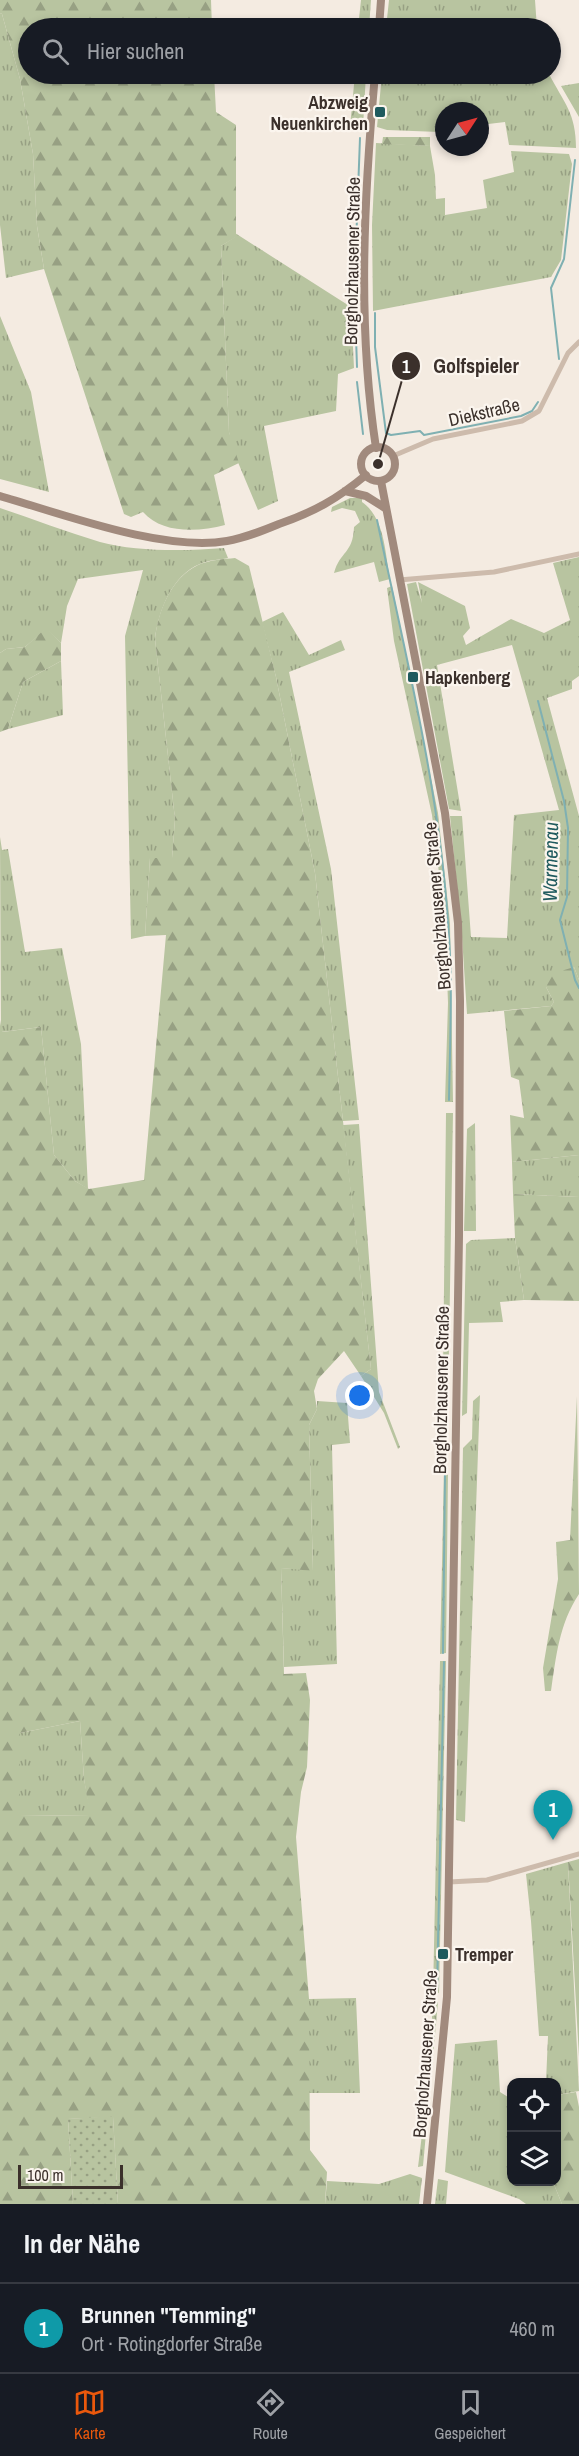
<!DOCTYPE html>
<html lang="de">
<head>
<meta charset="utf-8">
<style>
  :root { --surface:#171b24; --page:#242831; --text:#f1f3f6; --muted:#9ea1a6; --line:#363941; --accent:#ea580c }
  body { margin:0; font-family:"Archivo Narrow",sans-serif; background:var(--page); color:var(--text) }
  .controls { position:absolute; right:18px; bottom:18px; display:grid; overflow:hidden; border-radius:12px; box-shadow:0 3px 9px #0003 }
  .controls button { width:54px; height:54px; display:grid; place-items:center; padding:0; border:0; border-bottom:2px solid var(--line); background:var(--surface); color:var(--text); font:30px sans-serif }
  .compass { position:absolute; left:435px; top:102px; width:54px; height:54px; border-radius:50%; background:var(--surface); box-shadow:0 3px 9px #0003; rotate:54deg }
  .scale { position:absolute; left:18px; bottom:15px; width:105px; box-sizing:border-box; padding-left:6px; border:3px solid #3b302b; border-top:0; font-size:16px; line-height:21px; white-space:nowrap; color:#3b302b; -webkit-text-stroke:4px #fbf5ee; paint-order:stroke }
  .you { position:absolute; left:360px; top:1396px; width:21px; height:21px; margin:-15px; border:4px solid #fff; border-radius:50%; background:#1a73e8; box-shadow:0 0 0 9px #1a73e833 }
  .badge { display:grid; place-items:center; width:39px; height:39px; border-radius:50%; background:var(--accent); color:#fff; font-size:20px; font-weight:700 }
  .pin { position:absolute; translate:-50% -50px; filter:drop-shadow(0 2px 3px #0008) }
  .pin::after { content:''; position:absolute; top:32px; width:21px; height:18px; background:inherit; clip-path:polygon(0 0,100% 0,50% 100%) }
  .list { margin:0; padding:0; list-style:none }
  h2 { display:flex; justify-content:space-between; align-items:center; height:78px; margin:0; padding:0 24px; font-size:26px }
  h2 small { font-size:20px; font-weight:400; color:var(--muted) }
  .list li { display:grid; grid-template-columns:39px 1fr auto; gap:18px; align-items:center; box-sizing:border-box; height:90px; padding:0 24px; border-top:2px solid var(--line) }
  .list b { display:block; font-size:22px; white-space:nowrap }
  .list p { margin:0; font-size:20px; white-space:nowrap; color:var(--muted) }
  .list em { font-size:20px; font-style:normal; color:var(--muted) }
  .icon { flex:none; width:33px; height:33px; fill:none; stroke:currentColor; stroke-width:2; stroke-linecap:round; stroke-linejoin:round }
  .map { position:relative; flex:none; width:579px; height:2204px; overflow:hidden }
  .search { position:absolute; background:var(--surface); box-shadow:0 3px 9px #0003; left:18px; right:18px; top:18px; height:66px; display:flex; align-items:center; gap:15px; box-sizing:border-box; padding:0 21px; border-radius:33px; color:var(--muted); font-size:22px }
  .sheet { height:168px; background:var(--surface) }
  nav { display:flex; justify-content:space-around; align-items:center; box-sizing:border-box; height:84px; border-top:2px solid var(--line); background:var(--surface); font-size:16px; color:var(--muted) }
  nav a { display:grid; justify-items:center; gap:3px }
  nav .on { color:var(--accent) }
  .map>svg:first-child { display:block }
</style>
</head>
<body>
<div class="map">
<svg width="579" height="2204" viewBox="0 0 579 2204">
  <defs>
    <pattern id="grass-tufts" width="24" height="20" patternUnits="userSpaceOnUse" patternTransform="scale(1.5)"><rect width="24" height="20" fill="#b8c4a0"/><path d="M3 7l-1-3M5 7V3M7 7l1-3M15 17l-1-3M17 17v-4M19 17l1-3" fill="none" stroke="#97a083"/></pattern>
    <pattern id="forest-firs" width="22" height="20" patternUnits="userSpaceOnUse" patternTransform="scale(1.5)"><rect width="22" height="20" fill="#b8c4a0"/><path d="M5 1l3.5 6h-7zM16 11l3.5 6h-7z" fill="#97a083"/></pattern>
    <pattern id="park-dots" width="8" height="8" patternUnits="userSpaceOnUse" patternTransform="scale(1.5)"><rect width="8" height="8" fill="#b8c4a0"/><path d="M2 2h.1M6 6h.1" fill="none" stroke="#97a083" stroke-width="1.8" stroke-linecap="round"/></pattern>
  </defs>
  <rect width="100%" height="100%" fill="#f4ebe1"/>
  <!-- grass -->
  <path fill="url(#grass-tufts)" d="M361,0H371L369,28H358Z
    M389,0H535L537,28H386Z
    M0,13L2,14L20,79L33,154L37,226L44,269L6,278L0,225Z
    M355,74H366L363,127H350Z
    M382,74H549C564,103 576,113 576,148L509,145L505,122L480,125V111H444L439,132L387,130L377,127Z
    M579,83V117L561,86Z
    M376,143L430,146L435,175L436,199L445,198V215L487,208L483,180L514,172L511,151L569,154L572,164L561,260L551,277L373,311L372,225Z
    M235,233L351,307L354,368L338,374L336,411L264,426L278,501L258,510L232,448L229,432L221,246L235,237Z
    M0,316L31,392L49,492L0,479Z
    M350,498H362V502C385,518 385,553 390,579L379,582L374,562L334,573C340,551 353,554 354,527L360,522L355,511L342,508L331,512L332,507Z
    M0,508C33,519 67,532 100,542C136,552 187,551 224,548L228,558C219,560 208,560 200,564C172,575 158,612 155,639L175,819L172,858H150L145,936L131,939L125,636L143,570L78,579L67,606L61,643L46,629L25,647L6,649L0,653Z
    M579,557V676L572,681V689L547,698L579,816V980L574,967L546,987L554,1002L551,1006L467,1014L462,937L450,816H462L471,937L507,938L514,815L559,810L512,645L437,665L461,811L449,809L407,584L416,582L422,603L418,582L465,606L470,628L463,636L466,645L511,619L544,633L570,620L553,563Z
    M392,586L438,813L450,923L453,1102H445L448,1003L445,923L432,815L394,641L387,588Z
    M283,612L309,655L341,640L345,650L289,672L331,869L359,1120L343,1121L315,873L276,677L262,622Z
    M61,661L63,715L8,729L23,682Z
    M0,837L2,850L8,849L25,952L62,948L81,1044L88,1189L75,1181L54,1155L41,1027L1,1032Z
    M446,1113H453L447,1463L442,1464Z
    M475,1123L476,1231H464L467,1129Z
    M359,1124L379,1392L400,1447L398,1449L384,1413L361,1376L371,1369L343,1125Z
    M579,1155V1197L513,1194L512,1162Z
    M515,1238L524,1300L500,1302L503,1322L469,1323L467,1413L462,1416L466,1244L471,1240Z
    M480,1395L465,1822L456,1820L463,1448L472,1439L473,1401Z
    M317,1401L347,1403L350,1443L332,1445L337,1664L284,1667L281,1568L313,1570L309,1425L317,1409Z
    M444,1472H448L446,1653L440,1654Z
    M440,1661H446L439,1993L433,1994Z
    M80,1721L84,1779L91,1815L20,1816V1733Z
    M568,1862L579,2091L557,2095L556,2082H546L548,2036H539L531,1921L526,1874Z
    M356,1998L360,2093H309V1999Z
    M433,2001L438,2002L423,2166L418,2167L428,2085Z
    M497,2040L500,2092L511,2099L512,2182H553L562,2204H526L519,2199L445,2172L455,2044Z
    M410,2174L422,2178L419,2204H325L327,2181L379,2184Z
    M438,2179L448,2181L446,2204H435Z"/>
  <!-- forest -->
  <path fill="url(#forest-firs)" fill-rule="evenodd" d="M0,0H211L212,28H28V74H214L216,112L236,125V237L221,246L229,432L239,463L214,475L225,525C198,532 162,534 143,512L131,517L124,514L44,269L37,226L33,154L20,79L2,14L0,13Z
    M383,137H430V146L382,144Z
    M235,558L249,566L276,677L315,873L371,1369L361,1376L344,1351L318,1379L314,1391L317,1409L309,1425L313,1571L281,1568L284,1674L306,1673L310,1700L307,1767L301,1792L296,1837L309,1999L310,2150L327,2172L325,2204H118L113,2117L68,2119L73,2204H0V1020L2,1032L41,1027L54,1155L75,1181L89,1189L144,1180L166,935L145,936L150,858H172L175,819L155,639C158,611 171,578 198,565C209,560 224,559 235,558ZM80,1721L84,1779L90,1815L20,1816V1733Z
    M46,628L61,643V661L23,682L8,729L0,732V653L6,649L25,647Z
    M574,967L579,980V1155L512,1162L510,1115L524,1118L519,1080L511,1077L504,1011L551,1006L554,1002L546,987L548,975Z
    M513,1194L579,1197V1301L524,1300L515,1238Z
    M577,1396L579,1594C559,1624 556,1657 551,1691H545L543,1668L558,1579L556,1542L570,1540Z
    M579,1859V2057L568,1862Z
    M576,2092L579,2107V2204H562L553,2182H556L557,2095Z"/>
  <!-- park -->
  <path fill="url(#park-dots)" d="M113,2116L118,2204H73L68,2119Z"/>
  <g fill="none" stroke-linecap="round" stroke-linejoin="round">
    <!-- stream -->
    <path stroke="#7fb0b2" stroke-width="2" d="M354,298L360,138
      M355,307L357,367
      M375,313V347L386,433L391,435L420,431L424,435L521,416L532,411L538,402
      M559,359L551,288L564,259L575,160
      M357,382L363,434
      M377,520C405,653 439,787 448,923C453,982 450,1041 449,1100
      M538,701L564,801L568,828L567,897L560,920L575,980L579,988
      M443,1653L445,1473
      M437,1990L444,1662"/>
    <!-- minor -->
    <path stroke="#cdbbac" stroke-width="5" d="M393,456L433,439L522,421L539,411L568,353L579,342
      M399,580L494,572L579,554
      M449,1882L487,1880L579,1854"/>
    <!-- secondary -->
    <path stroke="#a18a7d" stroke-width="8" d="M379,28L381,0
      M375,74C364,197 357,324 376,448
      M361 464a17 17 0 1 1 34 0a17 17 0 1 1-34 0Z
      M381,481L445,813L458,923L460,1001L459,1236L447,1997L427,2204
      M345,491L366,496L385,508
      M0,496C63,514 163,552 227,541C245,538 262,531 279,524C314,512 337,499 366,475"/>
  </g>
  <!-- markers -->
  <g fill="#1f5a5e" stroke="#fbf5ee" stroke-width="2">
    <rect x="374" y="106" width="12" height="12" rx="3"/>
    <rect x="407" y="671" width="12" height="12" rx="3"/>
    <rect x="437" y="1948" width="12" height="12" rx="3"/>
  </g>
  <g text-anchor="middle" dominant-baseline="central" stroke-width="4.5" stroke-linejoin="round" paint-order="stroke">
    <!-- poi labels -->
    <g font-size="18" font-weight="bold" fill="#3b302b" stroke="#fbf5ee" text-anchor="start">
      <text x="368" y="102" text-anchor="end">Abzweig<tspan x="368" dy="21">Neuenkirchen</tspan></text>
      <text x="425" y="677">Hapkenberg</text>
      <text x="455" y="1954">Tremper</text>
    </g>
    <!-- street labels -->
    <g font-size="18" fill="#3b302b" stroke="#fbf5ee">
      <text transform="translate(352 261) rotate(-89)">Borgholzhausener Straße</text>
      <text transform="translate(484 412) rotate(-13)">Diekstraße</text>
      <text transform="translate(437 906) rotate(-95)">Borgholzhausener Straße</text>
      <text transform="translate(441 1390) rotate(-89)">Borgholzhausener Straße</text>
      <text transform="translate(425 2054) rotate(-86)">Borgholzhausener Straße</text>
    </g>
    <!-- water labels -->
    <g font-size="20" font-style="italic" fill="#1f5a5e" stroke="#fbf5ee">
      <text transform="translate(550 862) rotate(-89)">Warmenau</text>
    </g>
  </g>
  <!-- callouts -->
  <path fill="none" stroke="#3b302b" stroke-width="2" d="M378 464L406 366"/>
  <g fill="#3b302b" stroke="#fbf5ee" stroke-width="2">
    <circle cx="378" cy="464" r="6"/>
    <circle cx="406" cy="366" r="15"/>
  </g>
  <g font-size="18" text-anchor="middle" font-weight="bold" fill="#fff">
    <text x="406" y="373">1</text>
  </g>
  <g font-size="20" text-anchor="middle" font-weight="bold" fill="#3b302b" stroke="#fbf5ee" stroke-width="4.5" stroke-linejoin="round" paint-order="stroke">
    <text x="476" y="373">Golfspieler</text>
  </g>
</svg>
<div class="controls">
<button><svg class="icon" aria-label="locate" viewBox="0 0 24 24"><circle cx="12" cy="12" r="6"/><path d="M12 2v4M12 18v4M2 12h4M18 12h4"/></svg></button>
<button><svg class="icon" aria-label="layers" viewBox="0 0 24 24"><path d="M12 4l9 5-9 5-9-5zM3 14l9 5 9-5"/></svg></button>
</div>
<svg class="compass" viewBox="-18 -18 36 36"><path d="M0-13l5 13h-10z" fill="#e53935"/><path d="M0 13l5-13h-10z" fill="#9ea1a6"/></svg>
<div class="scale">100 m</div>
<div class="you"></div>
<div class="pin badge" style="left:553px;top:1840px;background:#0f9aa8">1</div>
<div class="search"><svg class="icon" aria-label="search" viewBox="0 0 24 24"><circle cx="10" cy="10" r="6"/><path d="M15 15l6 6"/></svg>Hier suchen</div>
</div>
<section class="sheet">
<h2>In der Nähe<small></small></h2>
<ul class="list">
<li><span class="badge" style="background:#0f9aa8">1</span><div><b>Brunnen &quot;Temming&quot;</b><p>Ort · Rotingdorfer Straße</p></div><em>460 m</em></li>
</ul>
</section>
<nav>
<a class="on"><svg class="icon" aria-label="map" viewBox="0 0 24 24"><path d="M3 6l6-2 6 2 6-2v14l-6 2-6-2-6 2zM9 4v14M15 6v14"/></svg>Karte</a>
<a><svg class="icon" aria-label="directions" viewBox="0 0 24 24"><path d="M12 3l9 9-9 9-9-9zM9 14v-3h6M13 9l2 2-2 2"/></svg>Route</a>
<a><svg class="icon" aria-label="saved" viewBox="0 0 24 24"><path d="M7 4h10v16l-5-4-5 4z"/></svg>Gespeichert</a>
</nav>
</body>
</html>
